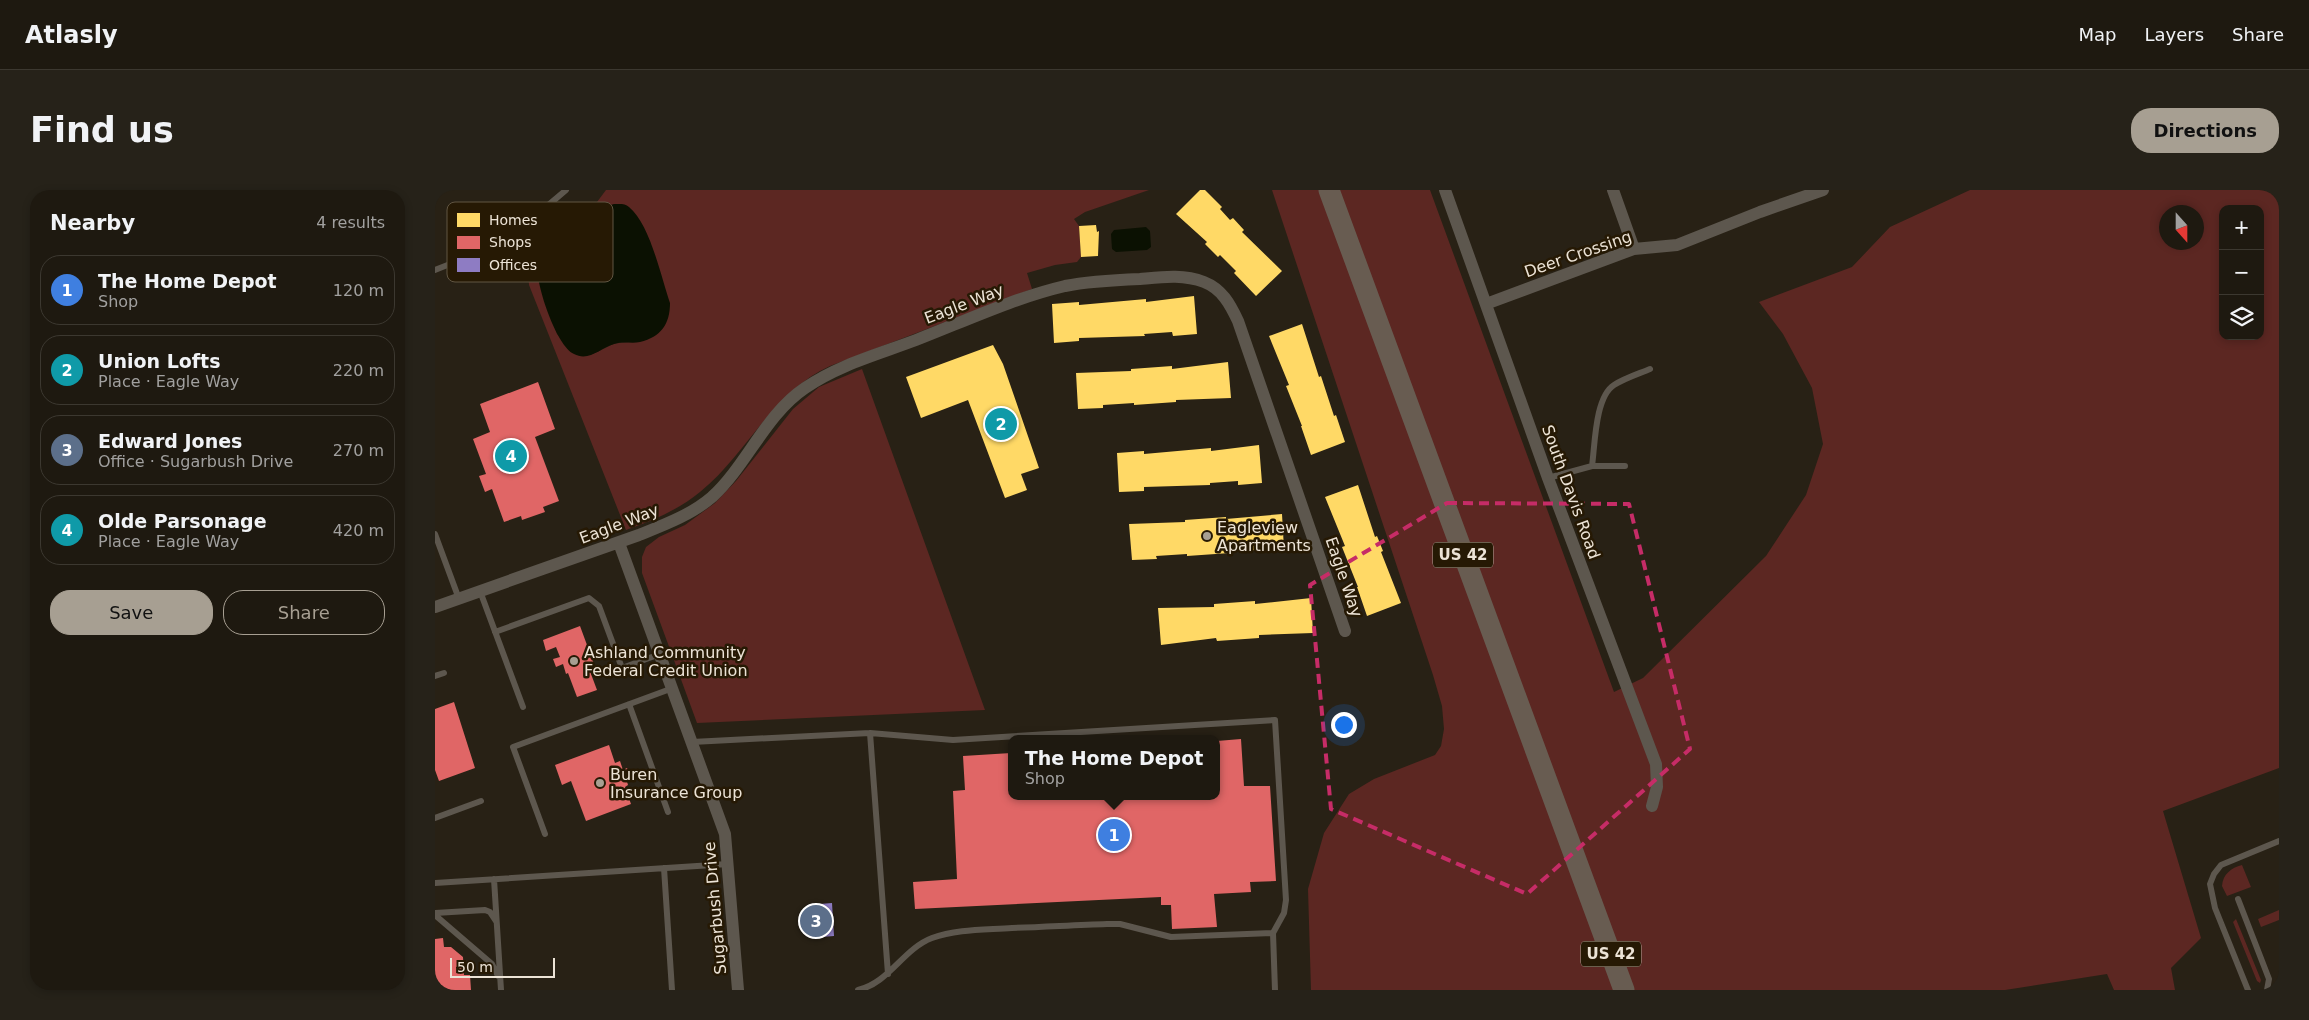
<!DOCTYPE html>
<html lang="en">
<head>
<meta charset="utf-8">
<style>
  :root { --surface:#1e1910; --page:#262219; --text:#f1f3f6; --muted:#a1a09f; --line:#3c3830; --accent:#a79f92 }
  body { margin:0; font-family:"DejaVu Sans",sans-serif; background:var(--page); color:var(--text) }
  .controls { position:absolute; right:15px; top:15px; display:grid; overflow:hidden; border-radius:10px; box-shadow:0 2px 8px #0003 }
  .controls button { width:45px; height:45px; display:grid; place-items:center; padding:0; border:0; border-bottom:1px solid var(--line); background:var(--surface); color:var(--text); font:25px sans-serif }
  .compass { position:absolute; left:1724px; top:15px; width:45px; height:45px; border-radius:50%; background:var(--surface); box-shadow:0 2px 8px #0003; rotate:159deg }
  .scale { position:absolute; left:15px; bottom:12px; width:105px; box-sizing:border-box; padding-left:5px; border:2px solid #ece3d6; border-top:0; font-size:14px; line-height:18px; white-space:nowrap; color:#ece3d6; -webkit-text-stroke:4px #261904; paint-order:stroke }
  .you { position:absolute; left:908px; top:534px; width:18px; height:18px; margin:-12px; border:4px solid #fff; border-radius:50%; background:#1a73e8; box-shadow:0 0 0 8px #1a73e833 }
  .badge { display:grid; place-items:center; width:32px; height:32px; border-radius:50%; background:var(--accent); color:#fff; font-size:16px; font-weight:700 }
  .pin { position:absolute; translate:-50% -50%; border:2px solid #fff; box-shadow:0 1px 5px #0006 }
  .popup { position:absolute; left:573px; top:545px; width:212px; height:65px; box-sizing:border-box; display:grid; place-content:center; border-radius:10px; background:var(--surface); filter:drop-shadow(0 1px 4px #0005); font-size:16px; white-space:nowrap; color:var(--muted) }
  .popup b { font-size:19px; color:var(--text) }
  .popup::after { content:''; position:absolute; left:50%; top:100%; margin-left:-10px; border:10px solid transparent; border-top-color:var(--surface) }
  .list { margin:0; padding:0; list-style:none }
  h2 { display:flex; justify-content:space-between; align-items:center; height:65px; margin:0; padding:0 20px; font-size:21px }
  h2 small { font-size:16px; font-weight:400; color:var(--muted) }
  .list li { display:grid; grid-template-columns:32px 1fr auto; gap:15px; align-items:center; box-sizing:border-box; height:70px; margin:0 10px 10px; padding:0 10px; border:1px solid var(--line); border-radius:20px }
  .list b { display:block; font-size:19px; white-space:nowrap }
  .list p { margin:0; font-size:16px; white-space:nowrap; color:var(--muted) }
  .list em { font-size:16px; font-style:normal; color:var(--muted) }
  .actions { display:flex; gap:10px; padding:15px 20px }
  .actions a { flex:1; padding:11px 0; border:1px solid var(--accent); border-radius:20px; text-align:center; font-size:18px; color:var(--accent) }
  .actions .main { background:var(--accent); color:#111 }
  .icon { flex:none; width:28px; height:28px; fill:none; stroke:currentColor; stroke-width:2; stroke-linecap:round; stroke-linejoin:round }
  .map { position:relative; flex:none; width:1844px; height:800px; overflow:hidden; border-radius:20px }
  header { display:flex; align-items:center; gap:30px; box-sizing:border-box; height:70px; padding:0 25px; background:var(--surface); border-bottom:1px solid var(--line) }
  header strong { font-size:24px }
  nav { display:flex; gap:28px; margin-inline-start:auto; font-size:18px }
  .intro { display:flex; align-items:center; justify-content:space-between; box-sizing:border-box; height:120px; padding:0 30px }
  h1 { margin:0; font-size:35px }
  .button { padding:12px 22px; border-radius:20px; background:var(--accent); color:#111; font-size:18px; font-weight:700 }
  main { display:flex; gap:30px; padding:0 30px }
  aside { flex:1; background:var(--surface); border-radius:20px; box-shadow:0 2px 8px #0003 }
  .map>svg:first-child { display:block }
</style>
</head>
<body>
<header>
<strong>Atlasly</strong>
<nav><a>Map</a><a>Layers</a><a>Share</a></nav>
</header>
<div class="intro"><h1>Find us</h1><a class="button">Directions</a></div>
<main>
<aside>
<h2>Nearby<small>4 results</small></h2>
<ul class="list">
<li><span class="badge" style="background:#3f7fe0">1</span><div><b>The Home Depot</b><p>Shop</p></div><em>120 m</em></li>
<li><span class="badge" style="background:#0f9aa8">2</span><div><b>Union Lofts</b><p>Place · Eagle Way</p></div><em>220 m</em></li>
<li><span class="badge" style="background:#5c6f8a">3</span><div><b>Edward Jones</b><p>Office · Sugarbush Drive</p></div><em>270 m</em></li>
<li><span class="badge" style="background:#0f9aa8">4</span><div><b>Olde Parsonage</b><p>Place · Eagle Way</p></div><em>420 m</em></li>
</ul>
<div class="actions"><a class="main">Save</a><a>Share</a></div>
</aside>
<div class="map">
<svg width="1844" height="800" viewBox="0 0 1844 800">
  <rect width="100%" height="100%" fill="#282115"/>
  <!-- green -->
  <path fill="#5c2722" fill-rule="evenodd" d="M171,0H714L650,22L639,29L644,36L646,67L642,72L620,75L592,83L597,99L395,176C336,203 313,263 265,302C243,320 217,331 191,340L94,95L93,81L100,61L162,12ZM164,21L215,51L216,59L204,152C196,152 187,152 179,154C168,158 160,165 148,166L122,144L102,84L118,54L128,46L156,34Z
    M837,0H890L1185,800H876L873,699L889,643L914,604L939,589L1000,565L1006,556L1009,539L1007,516L998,485Z
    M897,0H995L1179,502L1208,488L1331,366L1371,305L1388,254L1377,198L1348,144L1324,112L1417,77L1455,37L1535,0H1844V578L1728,621L1766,748L1736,778L1740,800H1679L1672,784L1570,800H1194ZM1788,19H1825V146H1788ZM1732,22H1762V52H1732Z
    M427,179L550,520L262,533L207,383V367L211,357L224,347L250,335L280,313L301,291L358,219L384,197Z
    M1807,675L1816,697L1792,706L1787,696C1788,684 1796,678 1807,675Z
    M1844,720V730L1826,737L1823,729Z
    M1801,729L1826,790L1825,793L1822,791L1798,732Z"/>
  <!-- water -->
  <path fill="#0b1102" d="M179,14C184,14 190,13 194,17C215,34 226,87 235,113C235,134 226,147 205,152C197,154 188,151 179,154C165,158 154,172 139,164C120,155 98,87 102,67L128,46L156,34L169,17Z
    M711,37L715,41L716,57L712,60L681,62L677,59L676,44L679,40Z"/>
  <!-- homes -->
  <path fill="#ffd966" d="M765,0H770L787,17L785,19L795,30L798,28L809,40L807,42L847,81L821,106L799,83L801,81L785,65L783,67L770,54L772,52L741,24Z
    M661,35L662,42L664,41L663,66L646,67L644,36Z
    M759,106L762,144L738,146L737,142L709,144L710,146L644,148V151L619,153L617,114L644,112V115L711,109V112Z
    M867,134L884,187L886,186L899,226L901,225L910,252L876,265L866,236H867L851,196L854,195L834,146Z
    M558,155L568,174L604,278L586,284L592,300L570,308L533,210L486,228L471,187Z
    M793,172L796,208L741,210V212L699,215V213L668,215V218L643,219L641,183L696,181V179L737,176V179Z
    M824,255L827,293L803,295V291L775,293V295L709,297V301L684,302L682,263L709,261V264L776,258V261Z
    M923,295L940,347L942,346L948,361L946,362L966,413L932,426L922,397H923L907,357L910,356L890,307Z
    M847,324L849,359L795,361V363L752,366V364L721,366L722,369L697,370L694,334L750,332V330L791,327V329Z
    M876,408L878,443L824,445V448L782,451L781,448L726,455L723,418L779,417V414L820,411V414Z"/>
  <!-- shops -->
  <path fill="#e06666" d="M103,192L120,239L100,247L124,311L108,317L110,322L87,330L86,326L69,332L57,299L50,302L44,286L51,284L38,249L55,242L45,214Z
    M145,436L159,474L153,476L162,500L142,507L133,483L131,484L128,474L121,477L118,469L125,467L121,457L111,461L108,450Z
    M19,512L40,578L4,591L0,580V519Z
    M806,549L809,596H835L841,691L815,692L816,702L779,704L782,737L737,739L736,715H726V707L480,719L478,692L522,689L518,601L530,600L528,566L576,563V606H782V551Z
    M174,555L180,573L185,571L188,580L192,578L196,586L191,588L193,595L190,597L196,614L151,631L136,591L127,595L120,575Z
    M8,748L9,757H16L28,767L29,785H35L36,800H0V749Z"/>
  <!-- offices -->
  <path fill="#8e7cc3" d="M397,713L399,746L375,748L374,739H372L371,736H364V727H370V723H373L372,715Z"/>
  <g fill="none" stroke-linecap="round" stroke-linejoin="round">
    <!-- service -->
    <path stroke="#5d574e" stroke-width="6" d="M0,80C47,63 94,33 131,0
      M1157,276C1160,255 1160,207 1179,195C1190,188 1203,184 1215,179
      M1113,288L1157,276H1190
      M0,344L24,409
      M45,401L88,517
      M60,442L154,408L164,416L187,478L225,464
      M0,486L9,483
      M194,514L233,622
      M435,543L453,784
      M257,552L435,543L518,550L840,530L851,710L849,723L838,743L840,800
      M0,628L46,611
      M110,644L78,557L238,498
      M229,678L237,800
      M59,689L66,800
      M0,693L293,674
      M1803,709L1834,789L1832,800
      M0,723L50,720L55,722L61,731
      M0,725L57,774L63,786
      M423,800C454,793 468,759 497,748C522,739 551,740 577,738C609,737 640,735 672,734H685L736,747L838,743
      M1813,800L1780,718L1775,694L1779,684L1786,675L1844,651"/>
    <!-- minor -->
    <path stroke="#5d574e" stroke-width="12" d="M1010,0L1113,288L1221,574L1222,597L1217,616
      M1178,0L1199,59
      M1051,114L1199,59L1242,55L1325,22L1388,0
      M184,353L290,644L303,800
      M0,417L204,345C229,335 256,325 277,307C312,275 330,225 370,198C403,175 444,164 481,150C530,131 579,108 630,96C655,91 680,90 705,89C727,87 748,84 769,92C787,99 795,114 803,131L910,441"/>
    <!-- primary -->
    <path stroke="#685c51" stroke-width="21" d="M894,0L1189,800"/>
  </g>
  <!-- marked area -->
  <path fill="none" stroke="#c62c67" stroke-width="4" stroke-dasharray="10 6" stroke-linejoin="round" d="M1012,313L1194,314L1255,559L1092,704L896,619L875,395Z"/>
  <!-- markers -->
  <g fill="#a79f92" stroke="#261904" stroke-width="2">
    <circle cx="772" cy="346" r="5"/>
    <circle cx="139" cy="471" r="5"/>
    <circle cx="165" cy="593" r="5"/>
  </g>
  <g text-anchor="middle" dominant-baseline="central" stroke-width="5" stroke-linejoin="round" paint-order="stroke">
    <!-- shield labels -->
    <g fill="#261904" stroke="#b1a697" stroke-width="1">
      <rect x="998" y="352.5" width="60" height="25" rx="4"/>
      <rect x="1146" y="751.5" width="60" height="25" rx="4"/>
    </g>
    <g font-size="15" font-weight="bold" fill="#ece3d6">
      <text x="1028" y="365">US 42</text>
      <text x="1176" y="764">US 42</text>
    </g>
    <!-- street labels -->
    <g font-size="16" fill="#ece3d6" stroke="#261904">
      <text transform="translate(1143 64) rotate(-19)">Deer Crossing</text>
      <text transform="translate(529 114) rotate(-21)">Eagle Way</text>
      <text transform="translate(1136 302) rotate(70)">South Davis Road</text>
      <text transform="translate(184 334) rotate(-21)">Eagle Way</text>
      <text transform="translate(909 387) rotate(71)">Eagle Way</text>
      <text transform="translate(280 718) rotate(-95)">Sugarbush Drive</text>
    </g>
    <!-- poi labels -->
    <g font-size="16" fill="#ece3d6" stroke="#261904" text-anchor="start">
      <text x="782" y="337">Eagleview<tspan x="782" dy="18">Apartments</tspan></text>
      <text x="149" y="462">Ashland Community<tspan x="149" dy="18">Federal Credit Union</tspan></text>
      <text x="175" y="584">Buren<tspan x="175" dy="18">Insurance Group</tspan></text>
    </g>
  </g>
  <!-- legend -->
  <rect x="12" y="12" width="166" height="80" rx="8" fill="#261904" stroke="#615643" stroke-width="1"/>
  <rect x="22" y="23" width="23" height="14" fill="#ffd966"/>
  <rect x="22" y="46" width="23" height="13" fill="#e06666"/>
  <rect x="22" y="68" width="23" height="14" fill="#8e7cc3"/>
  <g font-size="14" fill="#ece3d6">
    <text x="54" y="35">Homes</text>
    <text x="54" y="57">Shops</text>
    <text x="54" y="80">Offices</text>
  </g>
</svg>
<div class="controls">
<button>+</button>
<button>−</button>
<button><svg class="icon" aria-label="layers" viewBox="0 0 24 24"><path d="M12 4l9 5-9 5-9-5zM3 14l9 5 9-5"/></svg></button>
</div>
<svg class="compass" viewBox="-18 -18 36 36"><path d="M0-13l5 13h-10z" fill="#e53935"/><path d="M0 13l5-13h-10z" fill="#a1a09f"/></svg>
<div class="scale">50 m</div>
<div class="you"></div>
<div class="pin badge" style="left:679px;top:645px;background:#3f7fe0">1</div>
<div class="popup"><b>The Home Depot</b>Shop</div>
<div class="pin badge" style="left:566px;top:234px;background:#0f9aa8">2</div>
<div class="pin badge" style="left:381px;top:731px;background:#5c6f8a">3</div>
<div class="pin badge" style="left:76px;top:266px;background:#0f9aa8">4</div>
</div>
</main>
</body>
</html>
